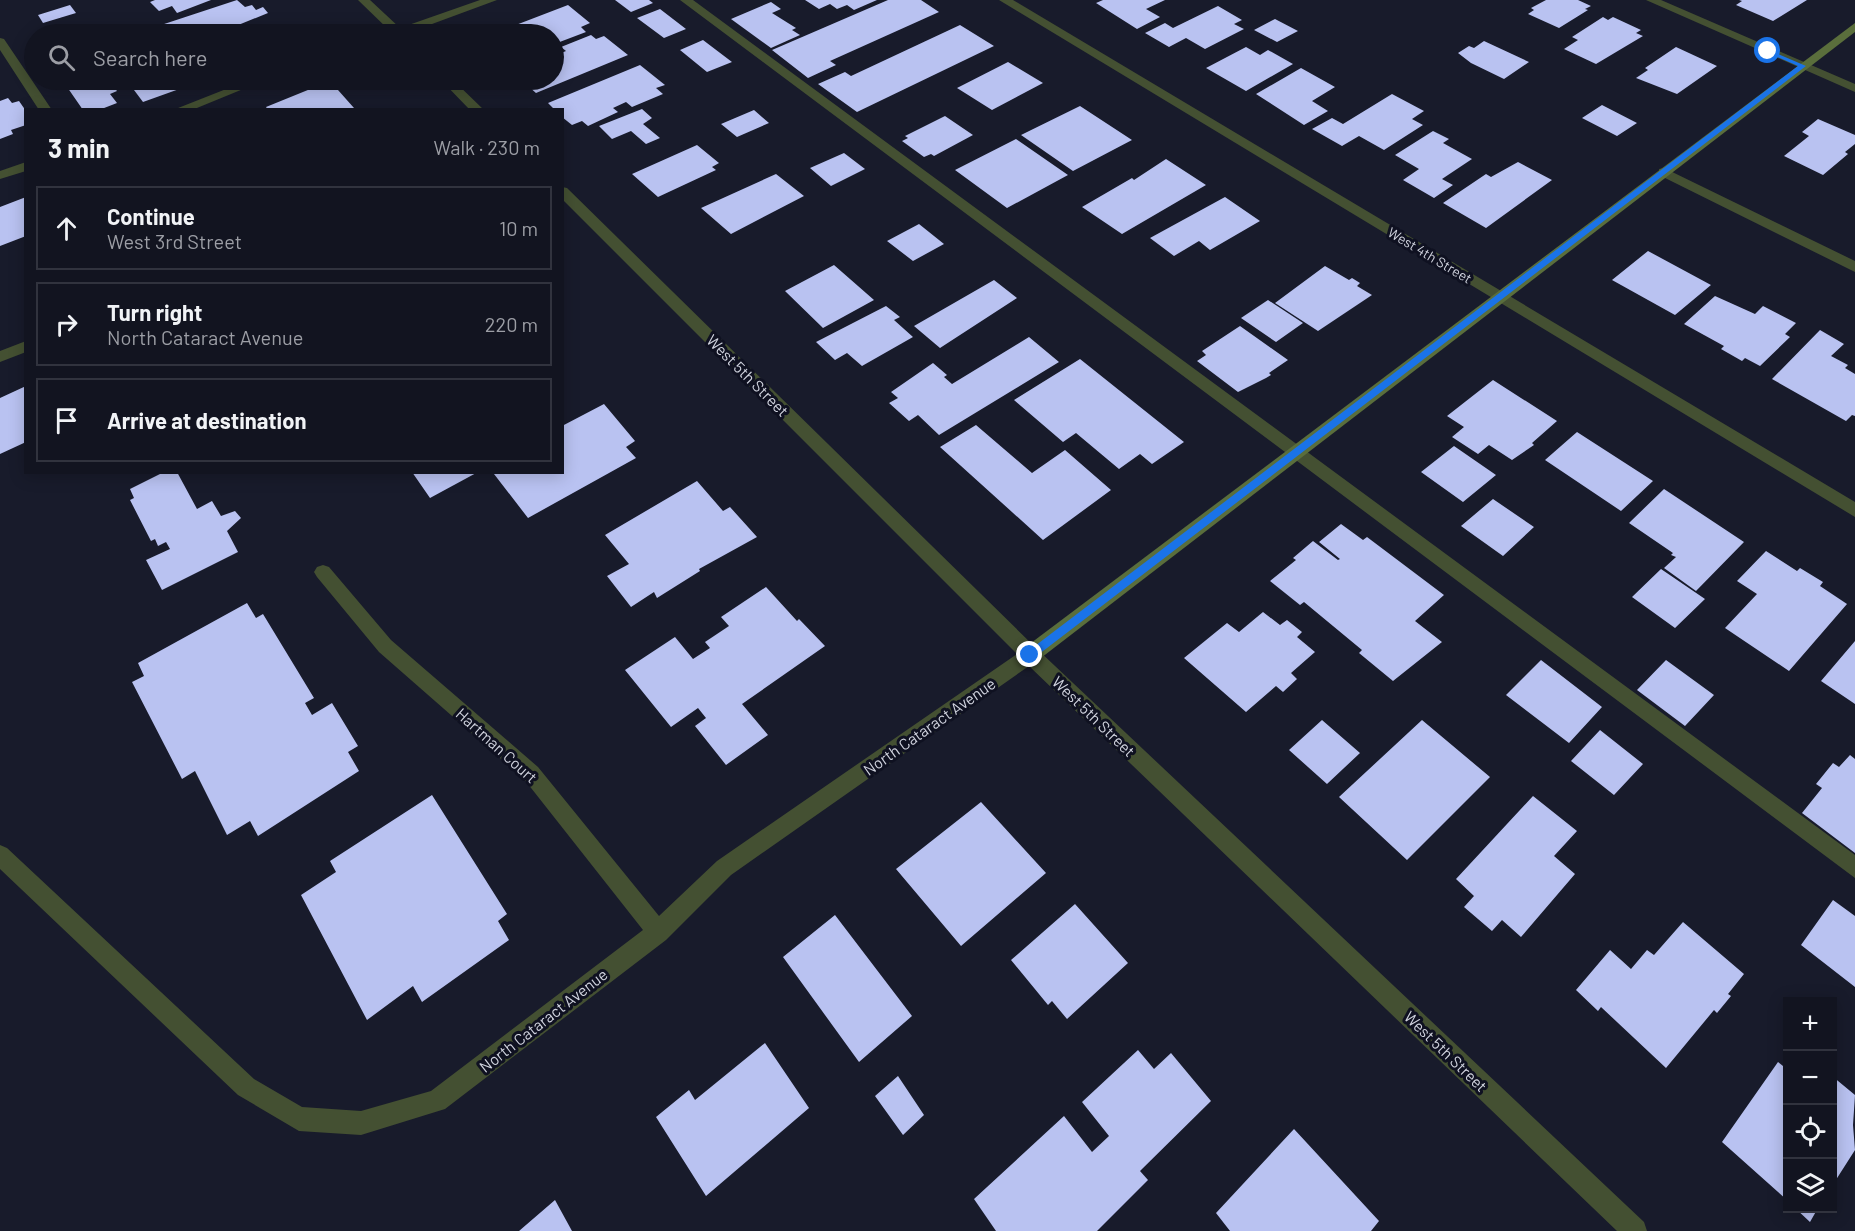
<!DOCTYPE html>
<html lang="en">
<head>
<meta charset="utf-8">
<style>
  :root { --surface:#121420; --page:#1f212d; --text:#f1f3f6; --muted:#9c9ea5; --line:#31333e }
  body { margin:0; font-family:Barlow,sans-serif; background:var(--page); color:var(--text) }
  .controls { position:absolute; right:18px; bottom:18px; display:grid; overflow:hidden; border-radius:0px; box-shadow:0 3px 15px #0003 }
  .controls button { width:54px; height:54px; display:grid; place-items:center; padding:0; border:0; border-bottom:2px solid var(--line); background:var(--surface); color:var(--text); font:30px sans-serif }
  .stop { position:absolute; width:18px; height:18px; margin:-14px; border:4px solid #1a73e8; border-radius:50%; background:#fff }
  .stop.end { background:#1a73e8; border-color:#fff; box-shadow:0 2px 6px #0008 }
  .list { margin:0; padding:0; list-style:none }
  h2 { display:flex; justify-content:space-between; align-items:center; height:78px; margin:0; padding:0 24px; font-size:26px }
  h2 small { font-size:20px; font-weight:400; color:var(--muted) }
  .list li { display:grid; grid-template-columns:39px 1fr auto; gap:18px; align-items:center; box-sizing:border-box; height:84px; margin:0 12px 12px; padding:0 12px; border:2px solid var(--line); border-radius:0px }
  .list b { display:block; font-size:22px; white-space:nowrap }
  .list p { margin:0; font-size:20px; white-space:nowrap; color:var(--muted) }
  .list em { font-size:20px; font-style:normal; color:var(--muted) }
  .icon { flex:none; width:33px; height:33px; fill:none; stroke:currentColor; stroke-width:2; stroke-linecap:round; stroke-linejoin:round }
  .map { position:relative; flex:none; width:1855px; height:1231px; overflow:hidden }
  .search { position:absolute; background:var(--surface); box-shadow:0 3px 15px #0003; left:24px; top:24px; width:540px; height:66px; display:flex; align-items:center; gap:15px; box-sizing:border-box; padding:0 21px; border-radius:33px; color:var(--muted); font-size:22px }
  .panel { position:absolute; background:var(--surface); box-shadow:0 3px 15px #0003; left:24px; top:108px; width:540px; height:366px; border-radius:0px }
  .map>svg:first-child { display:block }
</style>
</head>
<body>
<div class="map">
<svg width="1855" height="1231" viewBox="0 0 1855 1231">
  <rect width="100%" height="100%" fill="#181b2b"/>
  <!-- building -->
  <path fill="#b9c2f1" d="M155,0H211L177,13L172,6L159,11L150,2Z
    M237,0L245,7L252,5L256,10L263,7L268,13L226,30L224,28L210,32L206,27L183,34H157L152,28Z
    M615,0H649L653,3L631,12Z
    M805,0H877L854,10L847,5L837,9L830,4L819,9Z
    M888,0H921L939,12L830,61L836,65L808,78L772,50Z
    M1103,0H1165L1146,9L1160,17L1137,29L1096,3Z
    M1546,0H1578L1591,6L1585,9L1588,10L1559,28L1528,14L1534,10L1531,8Z
    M1739,0H1807L1773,21L1736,5L1742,1Z
    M771,2L781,9L772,13L796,28L792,30L800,35L771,48L731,19Z
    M70,5L76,13L43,23L38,15Z
    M568,5L590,23L581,27L586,32L557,43L554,40V34H492Z
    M1218,6L1242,20L1234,24L1244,29L1205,49L1186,38L1169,47L1145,33L1165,23L1173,28Z
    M660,9L686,29L664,38L637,18Z
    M1603,17L1608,20L1613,17L1641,30L1636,33L1643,36L1596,64L1564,49L1578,40L1572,37Z
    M1275,19L1298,31L1277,42L1254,30Z
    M960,25L994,46L857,112L818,84L845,72L851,76Z
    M269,26L276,34H247Z
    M591,35L596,39L604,36L628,55L536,93L521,80H554V56L566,51L561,47Z
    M703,40L732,62L707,72L680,50Z
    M1484,41L1529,62L1504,79L1471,63L1458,53L1469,46L1474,48Z
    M1246,47L1260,55L1268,50L1293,64L1246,91L1206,68Z
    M1676,47L1717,66L1677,94L1636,78L1648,70L1645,68Z
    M1008,62L1043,83L992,110L957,88Z
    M640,65L665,85L656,88L663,94L632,107L626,102L613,108L618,112L588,126L582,121L572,125L562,117V110H555L548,103Z
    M1301,68L1335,87L1312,101L1328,111L1304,125L1256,94Z
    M78,80H108L117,91L110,94L117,103L99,110H83L65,84Z
    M150,80H193L196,83L143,102L131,86Z
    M330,81L354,108L268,110L266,107Z
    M1392,94L1424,111L1412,119L1423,125L1384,150L1359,136L1342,146L1312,129L1332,118L1343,124Z
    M8,98L12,103L19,101L26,111V125L11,130L13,134L0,139V101Z
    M1602,105L1637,123L1617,136L1582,118Z
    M1080,106L1132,140L1073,171L1021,135Z
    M642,109L652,118L643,124L660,138L646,144L631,131L612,139L599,126Z
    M754,110L769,123L737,137L721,124Z
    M945,116L973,135L934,156L931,154L924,157L902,141L908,138L905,136Z
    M1818,119L1855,135V144L1845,152L1848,154L1823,175L1784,156L1809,136L1802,132Z
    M1433,131L1449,139L1443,143L1472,159L1442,179L1453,185L1434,198L1403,180L1419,169L1395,155Z
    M1016,139L1068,175L1007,208L955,170Z
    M697,145L719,163L712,167L716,170L658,197L632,174Z
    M844,153L865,169L831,186L810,168Z
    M1166,159L1206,185L1122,234L1082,207L1132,178L1134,180Z
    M1518,162L1552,180L1486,228L1443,203L1486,174L1491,177Z
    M776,174L804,196L731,234L701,208Z
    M26,197V236L0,246V207Z
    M1225,197L1260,221L1210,250L1199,241L1174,256L1150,238Z
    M919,224L944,244L913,261L887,241Z
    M1648,251L1711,285L1675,315L1612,280Z
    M834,265L874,300L823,328L785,291Z
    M1325,266L1349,280L1352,278L1360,283L1357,286L1372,295L1318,331L1275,303Z
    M994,280L1017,298L940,348L914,326Z
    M1715,296L1755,314L1763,306L1796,323L1785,334L1790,337L1760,366L1745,358L1742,361L1721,349L1724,346L1684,324Z
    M1268,300L1303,323L1276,342L1241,318Z
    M886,306L900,317L894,320L913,337L862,366L847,353L835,360L816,342Z
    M1240,326L1288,360L1269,373L1271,375L1266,378L1238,392L1197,361L1206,355L1202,351Z
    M1820,330L1844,344L1831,356L1848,365L1845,368L1855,374V416L1852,415L1846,421L1772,379Z
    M1029,337L1059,362L939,435L918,415L909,421L889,403L898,398L891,392L933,363L947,375L944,377L952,384Z
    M1080,359L1184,442L1152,464L1140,454L1119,469L1076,433L1063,442L1014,400Z
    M1493,380L1557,421L1532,443L1534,445L1512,460L1489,445L1478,454L1452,437L1464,427L1447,416Z
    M26,386V442L0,454V398Z
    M604,404L635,441L626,447L636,458L528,518L494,474L562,472V426Z
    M976,425L1032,473L1065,450L1111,490L1043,540L940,447Z
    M1577,432L1653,481L1621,511L1545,460Z
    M1454,446L1496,475L1463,502L1421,472Z
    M164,472H177L197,509L212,501L221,516L235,511L241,518L227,531L238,552L162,590L146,560L170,549L166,542L158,546L155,539L151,541L130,500L134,498L130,489Z
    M412,472H478L430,498Z
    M697,481L723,511L730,507L757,537L699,569L700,571L657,598L654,592L631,607L607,576L629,564L605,535Z
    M1664,489L1744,542L1696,591L1664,568L1676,557L1671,555L1673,553L1629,523Z
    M1493,499L1534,527L1503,556L1461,526Z
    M1341,524L1363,540L1367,537L1444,595L1415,621L1442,642L1393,681L1359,653L1362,650L1304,602L1300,605L1270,581L1296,560L1293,558L1313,541L1338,560L1340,559L1319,542Z
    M1766,551L1797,571L1800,568L1823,582L1820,586L1847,604L1789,671L1725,628L1757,594L1737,581Z
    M1661,569L1705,599L1675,628L1632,597Z
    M766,587L797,621L799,619L825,646L742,704L768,735L726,765L695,726L706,718L698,708L671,727L625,670L675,637L693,659L710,648L705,642L729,626L721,617Z
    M247,603L256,618L263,614L314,698L305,703L312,715L332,703L358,746L348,752L359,771L258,836L250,821L227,835L195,771L182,779L132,682L144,676L138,663Z
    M1263,612L1280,625L1287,620L1302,632L1297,637L1315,652L1291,673L1297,679L1283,692L1276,686L1246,712L1184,658L1227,623L1239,632Z
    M1855,641V704L1821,681Z
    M1541,660L1602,707L1569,743L1506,695Z
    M1666,660L1714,695L1685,726L1637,690Z
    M1322,720L1360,753L1327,784L1289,750Z
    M1422,720L1490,777L1407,860L1339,797Z
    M1600,730L1643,764L1614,795L1571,761Z
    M1850,755L1855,759V853L1802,813L1822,788L1816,784L1833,763L1839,767Z
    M432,795L507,914L498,921L509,940L422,1002L413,986L367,1020L301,895L336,872L330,861Z
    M1533,796L1577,831L1554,856L1575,874L1521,937L1502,920L1492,931L1464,907L1474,896L1456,879Z
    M981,802L1046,873L961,946L896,869Z
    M1833,900L1855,916V987L1801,945Z
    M1075,904L1128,963L1067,1019L1052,1001L1048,1005L1011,960Z
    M835,915L912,1016L859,1062L783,957Z
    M1683,922L1744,974L1728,994L1731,996L1717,1013L1714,1010L1666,1068L1601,1007L1598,1011L1576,990L1610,950L1631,969L1647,950L1654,955Z
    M765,1043L809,1108L706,1196L656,1117L689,1090L695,1100Z
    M1138,1050L1154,1069L1171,1053L1211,1101L1140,1171L1148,1180L1097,1231H996L974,1199L1064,1116L1092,1152L1109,1136L1082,1102Z
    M1778,1062L1788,1070V1201L1722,1142Z
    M898,1076L924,1115L903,1135L875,1096Z
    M1832,1076L1855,1095L1853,1125L1855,1150L1832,1186Z
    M1294,1129L1379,1221L1371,1231H1230L1216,1213Z
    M555,1200L572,1231H519Z
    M1795,1208H1818L1810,1222Z"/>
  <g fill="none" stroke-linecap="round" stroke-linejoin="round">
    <!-- lane -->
    <path fill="#445032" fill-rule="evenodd" d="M680,0H693L1855,855V878Z
      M0,38L4,39L52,110H39L0,50Z
      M1664,168L1855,261V272L1659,175V169Z"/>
    <!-- street -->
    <path fill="#445032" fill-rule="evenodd" d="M358,0H370L400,28L480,0H497L405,34H390L391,32Z
      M999,0H1013L1855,502V517Z
      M1646,0H1661L1855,84V92Z
      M249,80H265L192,110H173Z
      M441,80H453L484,110H470Z
      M26,162V171L0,179V171Z
      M562,187L567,188L1037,649L1644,1222L1647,1231H1617L1029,666L731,875L666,940L445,1109L361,1135L299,1131L238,1095L0,869V845L7,848L254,1079L302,1107L361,1111L431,1091L643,930L524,779L379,652L317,577L314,572L317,567L323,565L329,567L391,640L538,767L659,916L717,861L1017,654L562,199Z
      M26,341V352L0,362V351Z"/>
    <!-- secondary -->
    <path fill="#5a6e3c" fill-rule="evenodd" d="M1855,23V32L1037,661L1030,663L1023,661L1021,655L1023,649Z"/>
  </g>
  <!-- route -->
  <path fill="#1a73e8" d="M1766,49L1806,66L1034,658H1027V652L1798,66L1766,52Z"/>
  <g text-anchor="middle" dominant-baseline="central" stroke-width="6" stroke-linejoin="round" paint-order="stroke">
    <!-- far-street labels -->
    <g font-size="14" fill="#d0d3de" stroke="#0f1121">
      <text transform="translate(1430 255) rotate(31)">West 4th Street</text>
    </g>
    <!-- street labels -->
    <g font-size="16" fill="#d0d3de" stroke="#0f1121">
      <text transform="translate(748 375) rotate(45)">West 5th Street</text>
      <text transform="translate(1094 716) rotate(44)">West 5th Street</text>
      <text transform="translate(929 726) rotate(-35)">North Cataract Avenue</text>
      <text transform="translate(497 745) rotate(42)">Hartman Court</text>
      <text transform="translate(543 1020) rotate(-38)">North Cataract Avenue</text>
      <text transform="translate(1446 1051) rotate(44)">West 5th Street</text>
    </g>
  </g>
</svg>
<div class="controls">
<button>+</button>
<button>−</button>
<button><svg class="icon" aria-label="locate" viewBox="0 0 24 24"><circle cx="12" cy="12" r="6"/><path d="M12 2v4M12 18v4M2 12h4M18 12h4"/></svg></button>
<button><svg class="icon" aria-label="layers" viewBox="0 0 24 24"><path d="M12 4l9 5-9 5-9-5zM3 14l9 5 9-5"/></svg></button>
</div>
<div class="stop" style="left:1768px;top:51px"></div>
<div class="stop end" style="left:1030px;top:655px"></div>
<div class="search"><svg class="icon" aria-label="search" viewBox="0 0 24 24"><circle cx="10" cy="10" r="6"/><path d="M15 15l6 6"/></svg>Search here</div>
<section class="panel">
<h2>3 min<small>Walk · 230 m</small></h2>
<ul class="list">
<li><svg class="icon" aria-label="ahead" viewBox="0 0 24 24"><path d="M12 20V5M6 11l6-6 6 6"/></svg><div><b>Continue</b><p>West 3rd Street</p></div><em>10 m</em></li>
<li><svg class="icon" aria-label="right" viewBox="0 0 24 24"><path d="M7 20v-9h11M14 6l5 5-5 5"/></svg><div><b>Turn right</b><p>North Cataract Avenue</p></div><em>220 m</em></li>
<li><svg class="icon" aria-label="arrive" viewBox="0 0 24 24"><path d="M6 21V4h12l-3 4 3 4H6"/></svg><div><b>Arrive at destination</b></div></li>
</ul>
</section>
</div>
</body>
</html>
